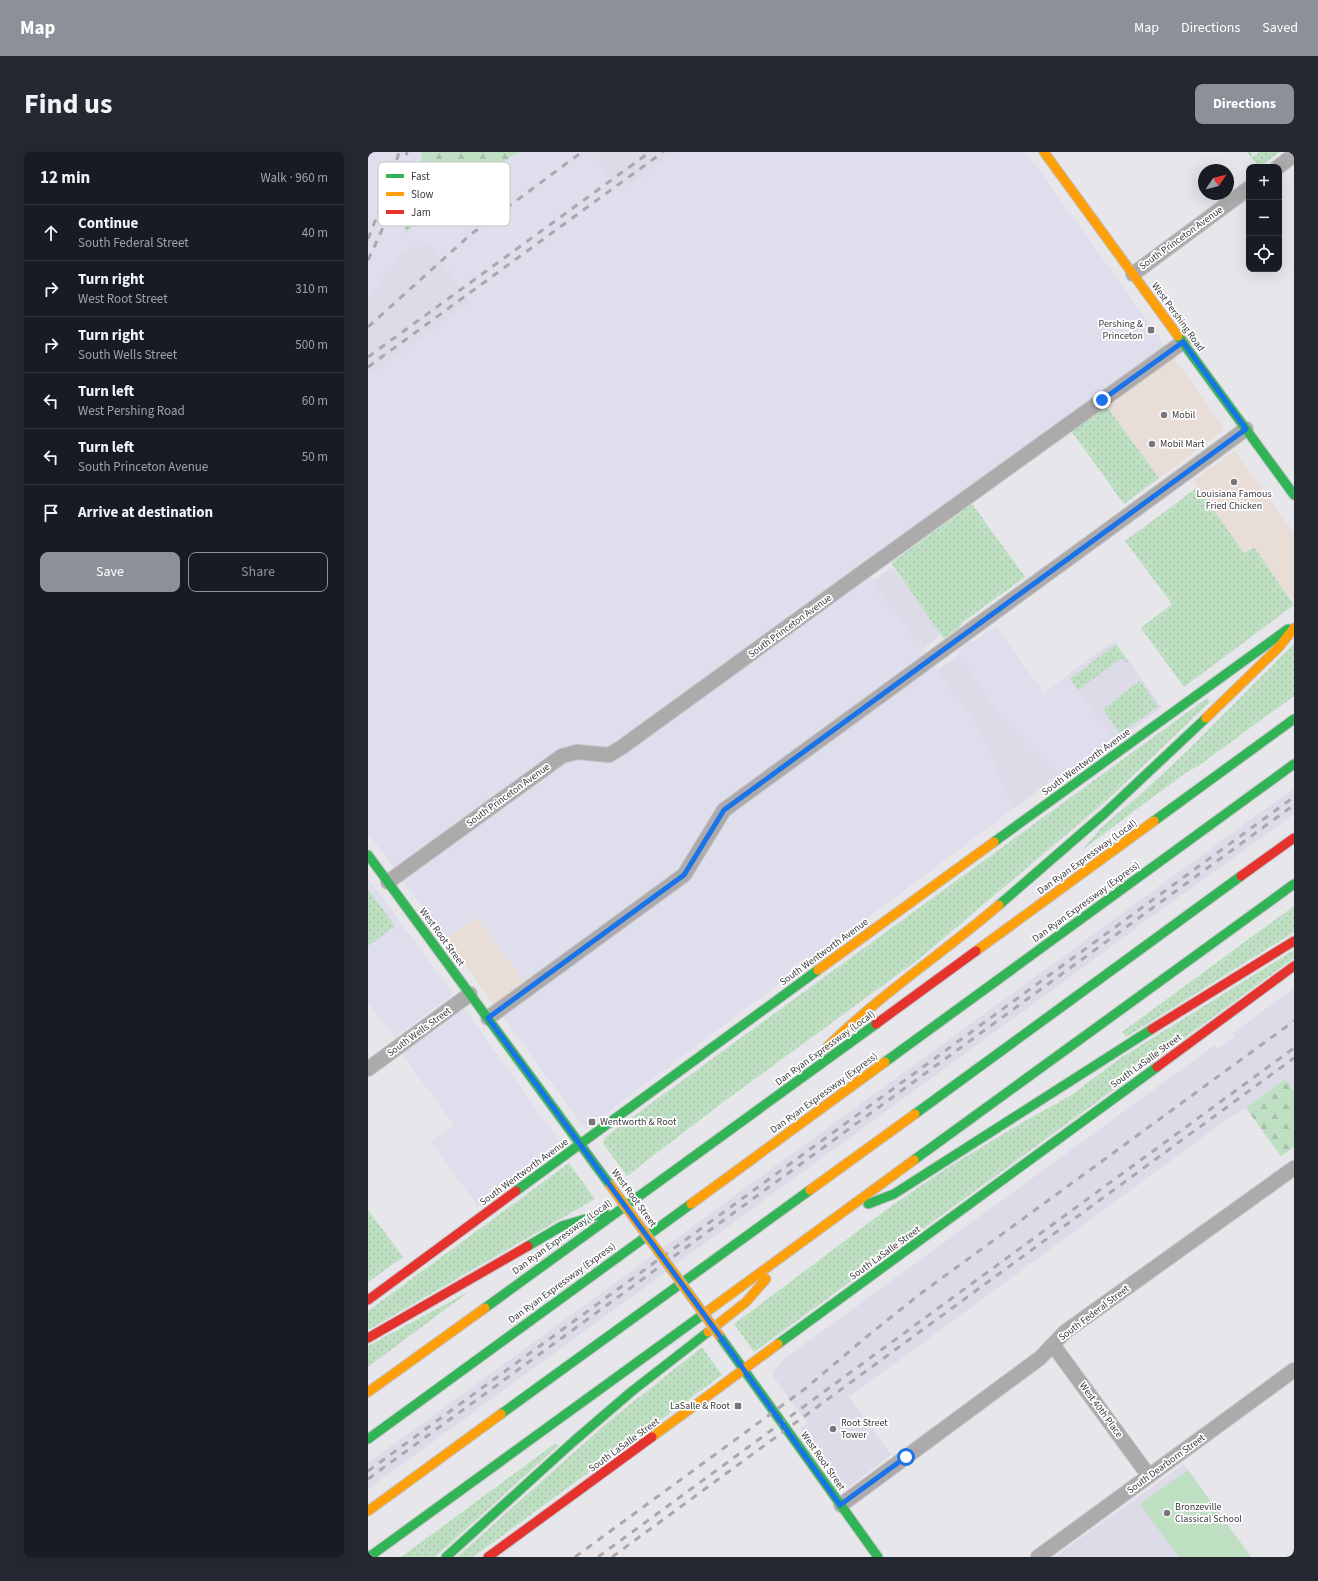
<!DOCTYPE html>
<html lang="en">
<head>
<meta charset="utf-8">
<style>
  :root { --surface:#171b24; --page:#242831; --text:#f1f3f6; --muted:#9ea1a6; --line:#363941; --accent:#8c9099 }
  body { margin:0; font-family:"Source Sans 3",sans-serif; background:var(--page); color:var(--text) }
  .controls { position:absolute; right:12px; top:12px; display:grid; overflow:hidden; border-radius:8px; box-shadow:0 4px 16px #0002 }
  .controls button { width:36px; height:36px; display:grid; place-items:center; padding:0; border:0; border-bottom:1px solid var(--line); background:var(--surface); color:var(--text); font:20px sans-serif }
  .compass { position:absolute; left:830px; top:12px; width:36px; height:36px; border-radius:50%; background:var(--surface); box-shadow:0 4px 16px #0002; rotate:55deg }
  .stop { position:absolute; width:12px; height:12px; margin:-9px; border:3px solid #1a73e8; border-radius:50%; background:#fff }
  .stop.end { background:#1a73e8; border-color:#fff; box-shadow:0 1px 4px #0008 }
  .list { margin:0; padding:0; list-style:none }
  h2 { display:flex; justify-content:space-between; align-items:center; height:52px; margin:0; padding:0 16px; font-size:17px }
  h2 small { font-size:13px; font-weight:400; color:var(--muted) }
  .list li { display:grid; grid-template-columns:26px 1fr auto; gap:12px; align-items:center; box-sizing:border-box; height:56px; padding:0 16px; border-top:1px solid var(--line) }
  .list b { display:block; font-size:15px; white-space:nowrap }
  .list p { margin:0; font-size:13px; white-space:nowrap; color:var(--muted) }
  .list em { font-size:13px; font-style:normal; color:var(--muted) }
  .actions { display:flex; gap:8px; padding:12px 16px }
  .actions a { flex:1; padding:9px 0; border:1px solid var(--accent); border-radius:8px; text-align:center; font-size:14px; color:var(--accent) }
  .actions .main { background:var(--accent); color:#fff }
  .icon { flex:none; width:22px; height:22px; fill:none; stroke:currentColor; stroke-width:2; stroke-linecap:round; stroke-linejoin:round }
  .map { position:relative; flex:none; width:926px; height:1405px; overflow:hidden; border-radius:8px }
  header { display:flex; align-items:center; gap:24px; box-sizing:border-box; height:56px; padding:0 20px; background:var(--accent); color:#fff }
  header strong { font-size:19px }
  nav { display:flex; gap:22px; margin-inline-start:auto; font-size:14px }
  .intro { display:flex; align-items:center; justify-content:space-between; box-sizing:border-box; height:96px; padding:0 24px }
  h1 { margin:0; font-size:28px }
  .button { padding:10px 18px; border-radius:8px; background:var(--accent); color:#fff; font-size:14px; font-weight:700 }
  main { display:flex; gap:24px; padding:0 24px }
  aside { flex:1; background:var(--surface); border-radius:8px; box-shadow:0 4px 16px #0002 }
  .map>svg:first-child { display:block }
</style>
</head>
<body>
<header>
<strong>Map</strong>
<nav><a>Map</a><a>Directions</a><a>Saved</a></nav>
</header>
<div class="intro"><h1>Find us</h1><a class="button">Directions</a></div>
<main>
<aside>
<h2>12 min<small>Walk · 960 m</small></h2>
<ul class="list">
<li><svg class="icon" aria-label="ahead" viewBox="0 0 24 24"><path d="M12 20V5M6 11l6-6 6 6"/></svg><div><b>Continue</b><p>South Federal Street</p></div><em>40 m</em></li>
<li><svg class="icon" aria-label="right" viewBox="0 0 24 24"><path d="M7 20v-9h11M14 6l5 5-5 5"/></svg><div><b>Turn right</b><p>West Root Street</p></div><em>310 m</em></li>
<li><svg class="icon" aria-label="right" viewBox="0 0 24 24"><path d="M7 20v-9h11M14 6l5 5-5 5"/></svg><div><b>Turn right</b><p>South Wells Street</p></div><em>500 m</em></li>
<li><svg class="icon" aria-label="left" viewBox="0 0 24 24"><path d="M17 20v-9H6M10 6l-5 5 5 5"/></svg><div><b>Turn left</b><p>West Pershing Road</p></div><em>60 m</em></li>
<li><svg class="icon" aria-label="left" viewBox="0 0 24 24"><path d="M17 20v-9H6M10 6l-5 5 5 5"/></svg><div><b>Turn left</b><p>South Princeton Avenue</p></div><em>50 m</em></li>
<li><svg class="icon" aria-label="arrive" viewBox="0 0 24 24"><path d="M6 21V4h12l-3 4 3 4H6"/></svg><div><b>Arrive at destination</b></div></li>
</ul>
<div class="actions"><a class="main">Save</a><a>Share</a></div>
</aside>
<div class="map">
<svg width="926" height="1405" viewBox="0 0 926 1405">
  <defs>
    <pattern id="grass-dots" width="8" height="8" patternUnits="userSpaceOnUse"><rect width="8" height="8" fill="#bfdfc3"/><path d="M2 2h.1M6 6h.1" fill="none" stroke="#a5c0a9" stroke-width="1.8" stroke-linecap="round"/></pattern>
    <pattern id="forest-firs" width="22" height="20" patternUnits="userSpaceOnUse"><rect width="22" height="20" fill="#bfdfc3"/><path d="M5 1l3.5 6h-7zM16 11l3.5 6h-7z" fill="#a5c0a9"/></pattern>
  </defs>
  <rect width="100%" height="100%" fill="#e6e6eb"/>
  <!-- commercial -->
  <path fill="#e8ded7" d="M801,199L857,277L791,326L734,248Z
    M867,299L926,381V451L886,395L876,401L825,329Z
    M109,765L161,836L130,858L78,787Z"/>
  <!-- industrial -->
  <path fill="#dfdeec" d="M0,0H658L801,199L498,417L506,428L504,430L555,497L570,518L569,519L605,568L619,594L645,657L217,977L130,858L161,836L109,765L78,787L0,681Z
    M628,474L676,541L699,523L748,590L687,635L682,630L692,622L666,599L638,570L590,503L587,501L601,490L610,487Z
    M0,726L85,842L26,886L0,850Z
    M95,855L194,993L110,1055L63,990L86,974L33,900Z"/>
  <!-- built -->
  <path fill="#dcdbe7" d="M223,0H306L252,40Z
    M61,93L102,150L0,224V148L36,98Z
    M524,415L574,482L555,497L504,430Z
    M746,489L794,555L748,590L699,523Z
    M590,503L638,570L666,599L692,622L645,657L619,594L605,568L569,519Z
    M926,636V662L817,741L796,755L789,762L782,765L769,774L765,779L750,789L724,809L0,1337V1311Z
    M926,836V995L913,1004L878,956L861,966L481,1245L523,1303L478,1337L432,1276L439,1271L407,1227L405,1222L407,1217L416,1207L847,893L850,897L867,885L865,881Z
    M816,1312L883,1405H686Z"/>
  <!-- grass -->
  <path fill="url(#grass-dots)" d="M879,0H882L885,5L892,0H912L891,15Z
    M734,248L791,326L756,352L699,273Z
    M830,335L876,401L886,395L926,453L816,535L773,476L804,452L757,389Z
    M604,352L657,425L595,470L591,476L576,487L523,411Z
    M748,492L760,509L758,510L754,506L710,538L702,527Z
    M926,492V544L833,612L816,622L714,698L734,675L775,640L815,603Z
    M772,529L790,554L752,582L735,557Z
    M839,546L842,550L738,649L551,807L350,954L259,1024L235,991L237,985Z
    M0,737L27,774L0,794Z
    M926,754V780L758,885L754,880Z
    M926,798V806L386,1200L366,1172L519,1057L576,1018L655,970L702,944L751,907Z
    M201,1011L227,1047L0,1178V1159Z
    M0,1058L35,1105L0,1130Z
    M102,1139L0,1215V1194Z
    M334,1195L354,1223L105,1405H89L240,1270Z
    M188,1291L190,1294L67,1405H33Z"/>
  <!-- forest -->
  <path fill="url(#forest-firs)" d="M54,0H150L36,81L51,25Z
    M917,927L926,939V995L913,1004L878,956Z"/>
  <!-- green -->
  <path fill="#bfdfc3" d="M820,1318L883,1405H811L772,1352Z"/>
  <g fill="none" stroke-linecap="round" stroke-linejoin="round">
    <defs>
      <path id="street" d="M910,15L926,3
        M765,122L881,36
        M20,730L194,604L209,600L241,603L254,595L487,426L815,190
        M120,866L316,723L356,658L878,277
        M0,917L102,842
        M685,1193L781,1324
        M473,1353L672,1206L697,1180L926,1016
        M670,1405L926,1218"/>
      <path id="fast" d="M810,184L926,343
        M786,669L926,567
        M626,690L920,477
        M0,703L242,1033
        M631,753L737,661L838,566
        M517,910L926,612
        M547,962L873,724
        M546,1008L926,732
        M148,1039L450,818
        M500,1052L526,1042L784,877
        M160,1094L194,1074L237,1061
        M117,1156L508,872
        M351,1183L510,1405
        M410,1192L789,915
        M133,1262L442,1038
        M0,1287L323,1052
        M1,1405L337,1161
        M78,1405L206,1289L263,1240L340,1180"/>
      <path id="slow" d="M676,0L810,184
        M838,566L911,495L926,476
        M608,799L786,669
        M450,818L626,690
        M460,894C513,842 575,801 631,753
        M442,1038L547,962
        M323,1052L517,910
        M337,1161L546,1008
        M340,1180L378,1150L398,1127
        M0,1240L117,1156
        M284,1285L410,1192
        M0,1359L133,1262"/>
      <path id="jam" d="M873,724L926,686
        M508,872L608,799
        M784,877L926,789
        M789,915L926,814
        M0,1148L148,1039
        M0,1186L160,1094
        M120,1405L284,1285"/>
    </defs>
    <!-- street casing -->
    <use href="#street" stroke="#c1c1c4" stroke-width="16"/>
    <!-- fast casing -->
    <use href="#fast" stroke="#c1c1c4" stroke-width="11"/>
    <!-- slow casing -->
    <use href="#slow" stroke="#c1c1c4" stroke-width="11"/>
    <!-- jam casing -->
    <use href="#jam" stroke="#c1c1c4" stroke-width="11"/>
    <!-- street -->
    <use href="#street" stroke="#acaaab" stroke-width="14"/>
    <!-- fast -->
    <use href="#fast" stroke="#30b455" stroke-width="9"/>
    <!-- slow -->
    <use href="#slow" stroke="#ff9f0a" stroke-width="9"/>
    <!-- jam -->
    <use href="#jam" stroke="#e5322d" stroke-width="9"/>
    <!-- rail -->
    <path stroke="#aaa8aa" stroke-width="3" stroke-dasharray="7 7" stroke-linecap="butt" d="M0,87L23,29L31,0
      M0,108C17,73 32,38 39,0
      M0,175L102,83L214,0
      M0,205L282,0
      M0,215L295,0
      M0,1319L926,645
      M0,1327L926,653
      M207,1405L438,1236L497,1186L552,1142L926,869
      M230,1405L926,896
      M244,1405L926,906"/>
    <defs>
      <path id="slow-bridge" d="M242,1033L351,1183"/>
    </defs>
    <!-- slow-bridge casing -->
    <use href="#slow-bridge" stroke="#c1c1c4" stroke-width="11" stroke-linecap="butt"/>
    <!-- slow-bridge -->
    <use href="#slow-bridge" stroke="#ff9f0a" stroke-width="9"/>
  </g>
  <g fill="none" stroke-linecap="round" stroke-linejoin="round">
    <!-- route -->
    <path stroke="#1a73e8" stroke-width="5" d="M538,1305L472,1353L351,1183L120,866L316,723L356,658L878,277L815,190L734,248"/>
  </g>
  <!-- markers -->
  <g fill="#77777b" stroke="#fff" stroke-width="1.5">
    <rect x="779" y="174" width="8" height="8" rx="2"/>
    <circle cx="796" cy="263" r="4"/>
    <circle cx="784" cy="292" r="4"/>
    <circle cx="866" cy="330" r="4"/>
    <rect x="220" y="966" width="8" height="8" rx="2"/>
    <rect x="366" y="1250" width="8" height="8" rx="2"/>
    <circle cx="465" cy="1277" r="4"/>
    <circle cx="799" cy="1361" r="4"/>
  </g>
  <g text-anchor="middle" dominant-baseline="central" stroke-width="3.5" stroke-linejoin="round" paint-order="stroke">
    <!-- street labels -->
    <g font-size="10" fill="#3b3b3f" stroke="#fff">
      <text transform="translate(813 86) rotate(-36)">South Princeton Avenue</text>
      <text transform="translate(810 165) rotate(54)">West Pershing Road</text>
      <text transform="translate(422 474) rotate(-36)">South Princeton Avenue</text>
      <text transform="translate(718 610) rotate(-36)">South Wentworth Avenue</text>
      <text transform="translate(140 643) rotate(-36)">South Princeton Avenue</text>
      <text transform="translate(719 705) rotate(-36)">Dan Ryan Expressway (Local)</text>
      <text transform="translate(718 750) rotate(-36)">Dan Ryan Expressway (Express)</text>
      <text transform="translate(74 785) rotate(54)">West Root Street</text>
      <text transform="translate(456 800) rotate(-36)">South Wentworth Avenue</text>
      <text transform="translate(51 880) rotate(-36)">South Wells Street</text>
      <text transform="translate(457 896) rotate(-36)">Dan Ryan Expressway (Local)</text>
      <text transform="translate(778 909) rotate(-36)">South LaSalle Street</text>
      <text transform="translate(456 941) rotate(-36)">Dan Ryan Expressway (Express)</text>
      <text transform="translate(156 1020) rotate(-36)">South Wentworth Avenue</text>
      <text transform="translate(266 1046) rotate(54)">West Root Street</text>
      <text transform="translate(194 1085) rotate(-36)">Dan Ryan Expressway (Local)</text>
      <text transform="translate(517 1101) rotate(-36)">South LaSalle Street</text>
      <text transform="translate(194 1131) rotate(-36)">Dan Ryan Expressway (Express)</text>
      <text transform="translate(726 1161) rotate(-37)">South Federal Street</text>
      <text transform="translate(733 1258) rotate(54)">West 40th Place</text>
      <text transform="translate(256 1293) rotate(-36)">South LaSalle Street</text>
      <text transform="translate(455 1309) rotate(55)">West Root Street</text>
      <text transform="translate(798 1312) rotate(-36)">South Dearborn Street</text>
    </g>
    <!-- poi labels -->
    <g font-size="10" fill="#3b3b3f" stroke="#fff" text-anchor="start">
      <text x="775" y="172" text-anchor="end">Pershing &amp;<tspan x="775" dy="12">Princeton</tspan></text>
      <text x="804" y="263">Mobil</text>
      <text x="792" y="292">Mobil Mart</text>
      <text x="866" y="342" text-anchor="middle">Louisiana Famous<tspan x="866" dy="12">Fried Chicken</tspan></text>
      <text x="232" y="970">Wentworth &amp; Root</text>
      <text x="362" y="1254" text-anchor="end">LaSalle &amp; Root</text>
      <text x="473" y="1271">Root Street<tspan x="473" dy="12">Tower</tspan></text>
      <text x="807" y="1355">Bronzeville<tspan x="807" dy="12">Classical School</tspan></text>
    </g>
  </g>
  <!-- legend -->
  <rect x="10" y="10" width="132" height="64" rx="6" fill="#fff" stroke="#c4c4c5" stroke-width="1"/>
  <rect x="18" y="22" width="18" height="4" fill="#30b455"/>
  <rect x="18" y="40" width="18" height="4" fill="#ff9f0a"/>
  <rect x="18" y="58" width="18" height="4" fill="#e5322d"/>
  <g font-size="11" fill="#3b3b3f">
    <text x="43" y="28">Fast</text>
    <text x="43" y="46">Slow</text>
    <text x="43" y="64">Jam</text>
  </g>
</svg>
<div class="controls">
<button>+</button>
<button>−</button>
<button><svg class="icon" aria-label="locate" viewBox="0 0 24 24"><circle cx="12" cy="12" r="6"/><path d="M12 2v4M12 18v4M2 12h4M18 12h4"/></svg></button>
</div>
<svg class="compass" viewBox="-18 -18 36 36"><path d="M0-13l5 13h-10z" fill="#e53935"/><path d="M0 13l5-13h-10z" fill="#9ea1a6"/></svg>
<div class="stop" style="left:538px;top:1305px"></div>
<div class="stop end" style="left:734px;top:248px"></div>
</div>
</main>
</body>
</html>
